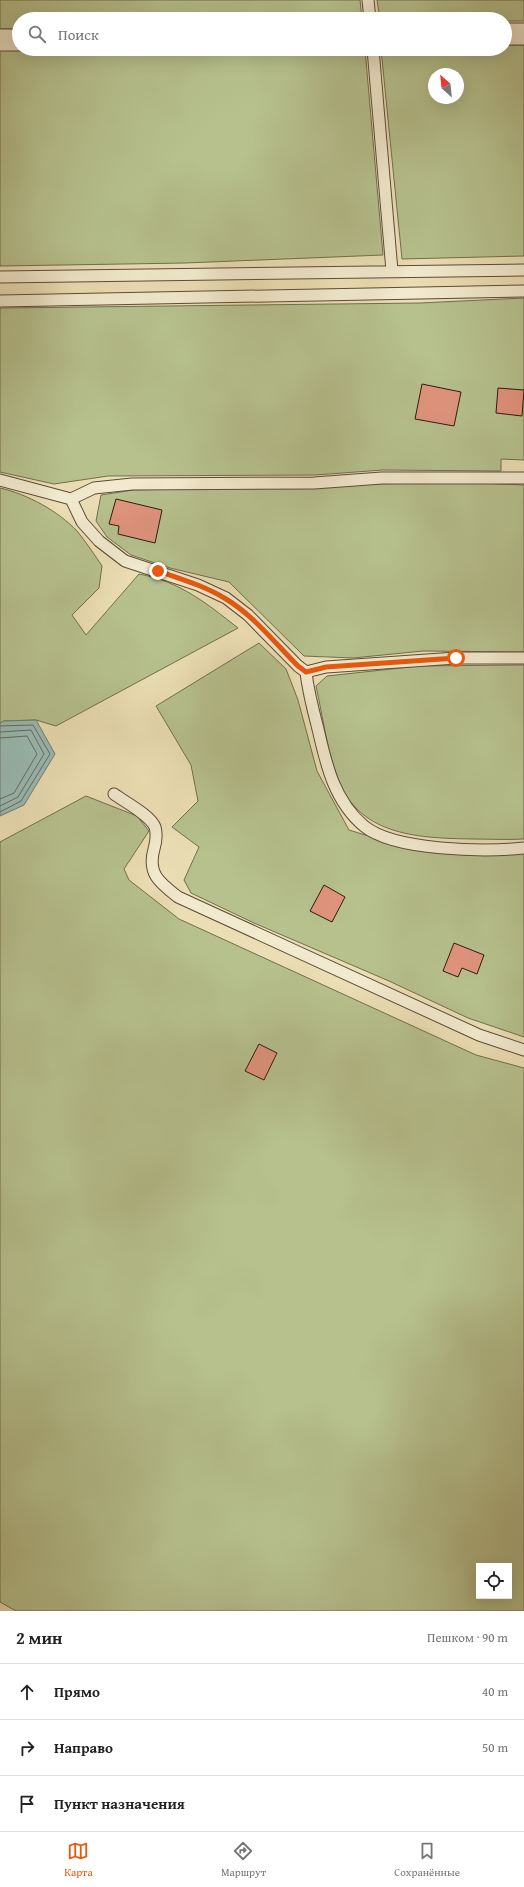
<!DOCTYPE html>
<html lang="ru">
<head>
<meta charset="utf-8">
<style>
  :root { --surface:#fff; --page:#f2f2f2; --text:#222; --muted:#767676; --line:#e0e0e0; --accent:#ea580c }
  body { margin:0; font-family:"Gentium Book Plus",serif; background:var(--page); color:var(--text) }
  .controls { position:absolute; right:12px; bottom:12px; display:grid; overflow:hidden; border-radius:0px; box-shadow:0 4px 16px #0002 }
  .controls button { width:36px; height:36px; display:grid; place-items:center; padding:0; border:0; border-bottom:1px solid var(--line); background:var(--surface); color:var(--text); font:20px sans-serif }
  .compass { position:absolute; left:428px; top:68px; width:36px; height:36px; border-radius:50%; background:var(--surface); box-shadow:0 4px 16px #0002; rotate:333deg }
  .stop { position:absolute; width:12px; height:12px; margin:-9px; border:3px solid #ea580c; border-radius:50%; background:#fff }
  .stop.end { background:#ea580c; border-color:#fff; box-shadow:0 1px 4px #0008 }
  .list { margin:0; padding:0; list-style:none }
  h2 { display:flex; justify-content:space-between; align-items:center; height:52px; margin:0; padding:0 16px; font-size:17px }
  h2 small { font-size:13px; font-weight:400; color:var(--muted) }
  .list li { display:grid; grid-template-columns:26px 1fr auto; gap:12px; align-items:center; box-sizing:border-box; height:56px; padding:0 16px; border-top:1px solid var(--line) }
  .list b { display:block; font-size:15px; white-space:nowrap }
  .list em { font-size:13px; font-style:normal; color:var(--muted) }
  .icon { flex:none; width:22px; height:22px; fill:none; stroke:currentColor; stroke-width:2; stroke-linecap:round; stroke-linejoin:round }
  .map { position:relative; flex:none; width:524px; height:1611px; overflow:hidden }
  .search { position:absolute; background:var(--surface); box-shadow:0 4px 16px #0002; left:12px; right:12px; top:12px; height:44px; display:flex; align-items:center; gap:10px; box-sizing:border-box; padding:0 14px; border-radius:22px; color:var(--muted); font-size:15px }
  .sheet { height:220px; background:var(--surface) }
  nav { display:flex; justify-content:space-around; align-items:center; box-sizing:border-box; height:56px; border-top:1px solid var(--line); background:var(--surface); font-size:11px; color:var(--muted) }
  nav a { display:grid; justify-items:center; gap:2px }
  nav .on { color:var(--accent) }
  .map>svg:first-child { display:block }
</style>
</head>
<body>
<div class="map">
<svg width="524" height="1611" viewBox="0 0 524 1611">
  <rect width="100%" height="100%" fill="#ebdeb4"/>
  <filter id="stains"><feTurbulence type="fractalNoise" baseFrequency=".005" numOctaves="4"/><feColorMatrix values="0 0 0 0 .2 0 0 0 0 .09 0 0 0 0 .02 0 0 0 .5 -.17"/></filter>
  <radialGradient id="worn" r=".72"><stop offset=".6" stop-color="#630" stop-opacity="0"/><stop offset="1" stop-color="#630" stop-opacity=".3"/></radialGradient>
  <!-- green -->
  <path fill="#b6c18e" stroke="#716e4e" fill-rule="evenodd" d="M0,0H360L362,19H19V29H0Z
    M377,0H524V21H505V19H380Z
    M505,45H524V256L402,259L381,49H505ZM434,74H458V98H434Z
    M0,48L365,49L383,255L185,263L0,266Z
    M524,298V460L501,459V471L383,470L315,475L108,476L54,484L0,472V308L420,303Z
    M455,482L524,485V652L423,651L353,658L304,656L229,582L170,568L131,555L107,537L96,521L101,495L133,490Z
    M0,488C27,494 58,511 77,531C86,542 94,554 102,566L99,588L72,615L86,635L139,574C181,582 206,603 238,628L56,726L36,720L4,721L0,723Z
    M259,643L286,669L298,700L317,771L349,830L410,849L448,852L524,853V1037L468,1018L389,981L254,923L191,893L184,880L199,847L172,827L198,801L191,765L156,706Z
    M524,665V839C507,840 489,839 472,839C422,838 361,837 339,781C327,752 323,717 316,686L327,676L419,666Z
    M86,796L137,816L149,831L124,869L129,880L179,919L476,1055L524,1068V1611H16L0,1602V842ZM479,1566H509V1596H479Z"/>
  <!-- water -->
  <path fill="#9abbb5" stroke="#6e7b73" d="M36,720L55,754L24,805L0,816V723L4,721Z"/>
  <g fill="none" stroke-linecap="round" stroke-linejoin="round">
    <!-- shore -->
    <path stroke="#636b62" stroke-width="1" d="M0,726L33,725L50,754L21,801L0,812
      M0,732L31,730L44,754L18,797L0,806
      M0,738L27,736L37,754L14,793L0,799"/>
  </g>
  <!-- building -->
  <path fill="#e0947e" stroke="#2c1b0f" d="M422,384L461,392L454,426L415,419Z
    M498,388L524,390L522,416L496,413Z
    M116,499L162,510L155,543L118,534L119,526L109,524Z
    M324,885L345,897L332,922L310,911Z
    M454,943L484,955L477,974L462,968L458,977L443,971Z
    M259,1044L277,1053L264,1080L245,1071Z"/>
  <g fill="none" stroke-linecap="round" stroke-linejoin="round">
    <defs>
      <path id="service" d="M368,0L370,19
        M373,49L392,271
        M0,277L524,270
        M0,301L524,291
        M0,480L71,499L82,522L99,541L125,561L198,585L226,598L248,615L298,666L306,672C308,691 313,710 318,729C326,764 334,801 364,826C394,851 485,852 524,848
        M71,499L94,488L132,484L314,483L382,478H524
        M306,672L326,667L456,658H524
        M114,794C125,802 150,815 155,827C157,834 156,842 154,849C147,874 160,883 178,897L479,1035L524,1050"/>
      <path id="minor" d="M505,34H524
        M0,40H19"/>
    </defs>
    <!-- service casing -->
    <use href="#service" stroke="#5c4c38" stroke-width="13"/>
    <!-- minor casing -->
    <use href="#minor" stroke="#5c4c38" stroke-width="23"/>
    <!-- service -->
    <use href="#service" stroke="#f2eace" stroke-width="11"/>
    <!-- minor -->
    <use href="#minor" stroke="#f2eace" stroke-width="21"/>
  </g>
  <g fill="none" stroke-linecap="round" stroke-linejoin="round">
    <!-- route -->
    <path stroke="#ea580c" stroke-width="5" d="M158,571C181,579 205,586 226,599C254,616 275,643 298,666L306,672L326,667L456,658"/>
  </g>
  <rect width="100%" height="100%" filter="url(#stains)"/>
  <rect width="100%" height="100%" fill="url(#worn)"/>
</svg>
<div class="controls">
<button><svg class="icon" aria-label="locate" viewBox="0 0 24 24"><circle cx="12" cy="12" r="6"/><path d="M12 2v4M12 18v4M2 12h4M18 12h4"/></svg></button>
</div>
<svg class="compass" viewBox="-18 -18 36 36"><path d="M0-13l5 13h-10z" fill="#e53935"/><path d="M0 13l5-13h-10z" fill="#767676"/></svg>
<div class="stop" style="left:456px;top:658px"></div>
<div class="stop end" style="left:158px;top:571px"></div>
<div class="search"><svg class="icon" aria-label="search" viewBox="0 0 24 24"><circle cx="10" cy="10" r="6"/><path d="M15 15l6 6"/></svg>Поиск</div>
</div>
<section class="sheet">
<h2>2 мин<small>Пешком · 90 m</small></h2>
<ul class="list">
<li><svg class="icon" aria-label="ahead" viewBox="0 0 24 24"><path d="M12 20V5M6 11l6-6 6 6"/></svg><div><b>Прямо</b></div><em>40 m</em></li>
<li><svg class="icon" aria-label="right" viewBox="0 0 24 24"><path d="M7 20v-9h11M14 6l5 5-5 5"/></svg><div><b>Направо</b></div><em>50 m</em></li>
<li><svg class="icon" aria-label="arrive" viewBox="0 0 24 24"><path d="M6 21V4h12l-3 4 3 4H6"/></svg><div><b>Пункт назначения</b></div></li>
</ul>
</section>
<nav>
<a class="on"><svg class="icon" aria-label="map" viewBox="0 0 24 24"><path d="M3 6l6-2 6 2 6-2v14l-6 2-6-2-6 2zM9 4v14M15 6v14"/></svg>Карта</a>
<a><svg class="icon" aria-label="directions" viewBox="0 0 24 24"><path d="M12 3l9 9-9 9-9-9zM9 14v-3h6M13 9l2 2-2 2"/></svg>Маршрут</a>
<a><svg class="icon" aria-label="saved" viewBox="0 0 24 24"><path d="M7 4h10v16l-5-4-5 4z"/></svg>Сохранённые</a>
</nav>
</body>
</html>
